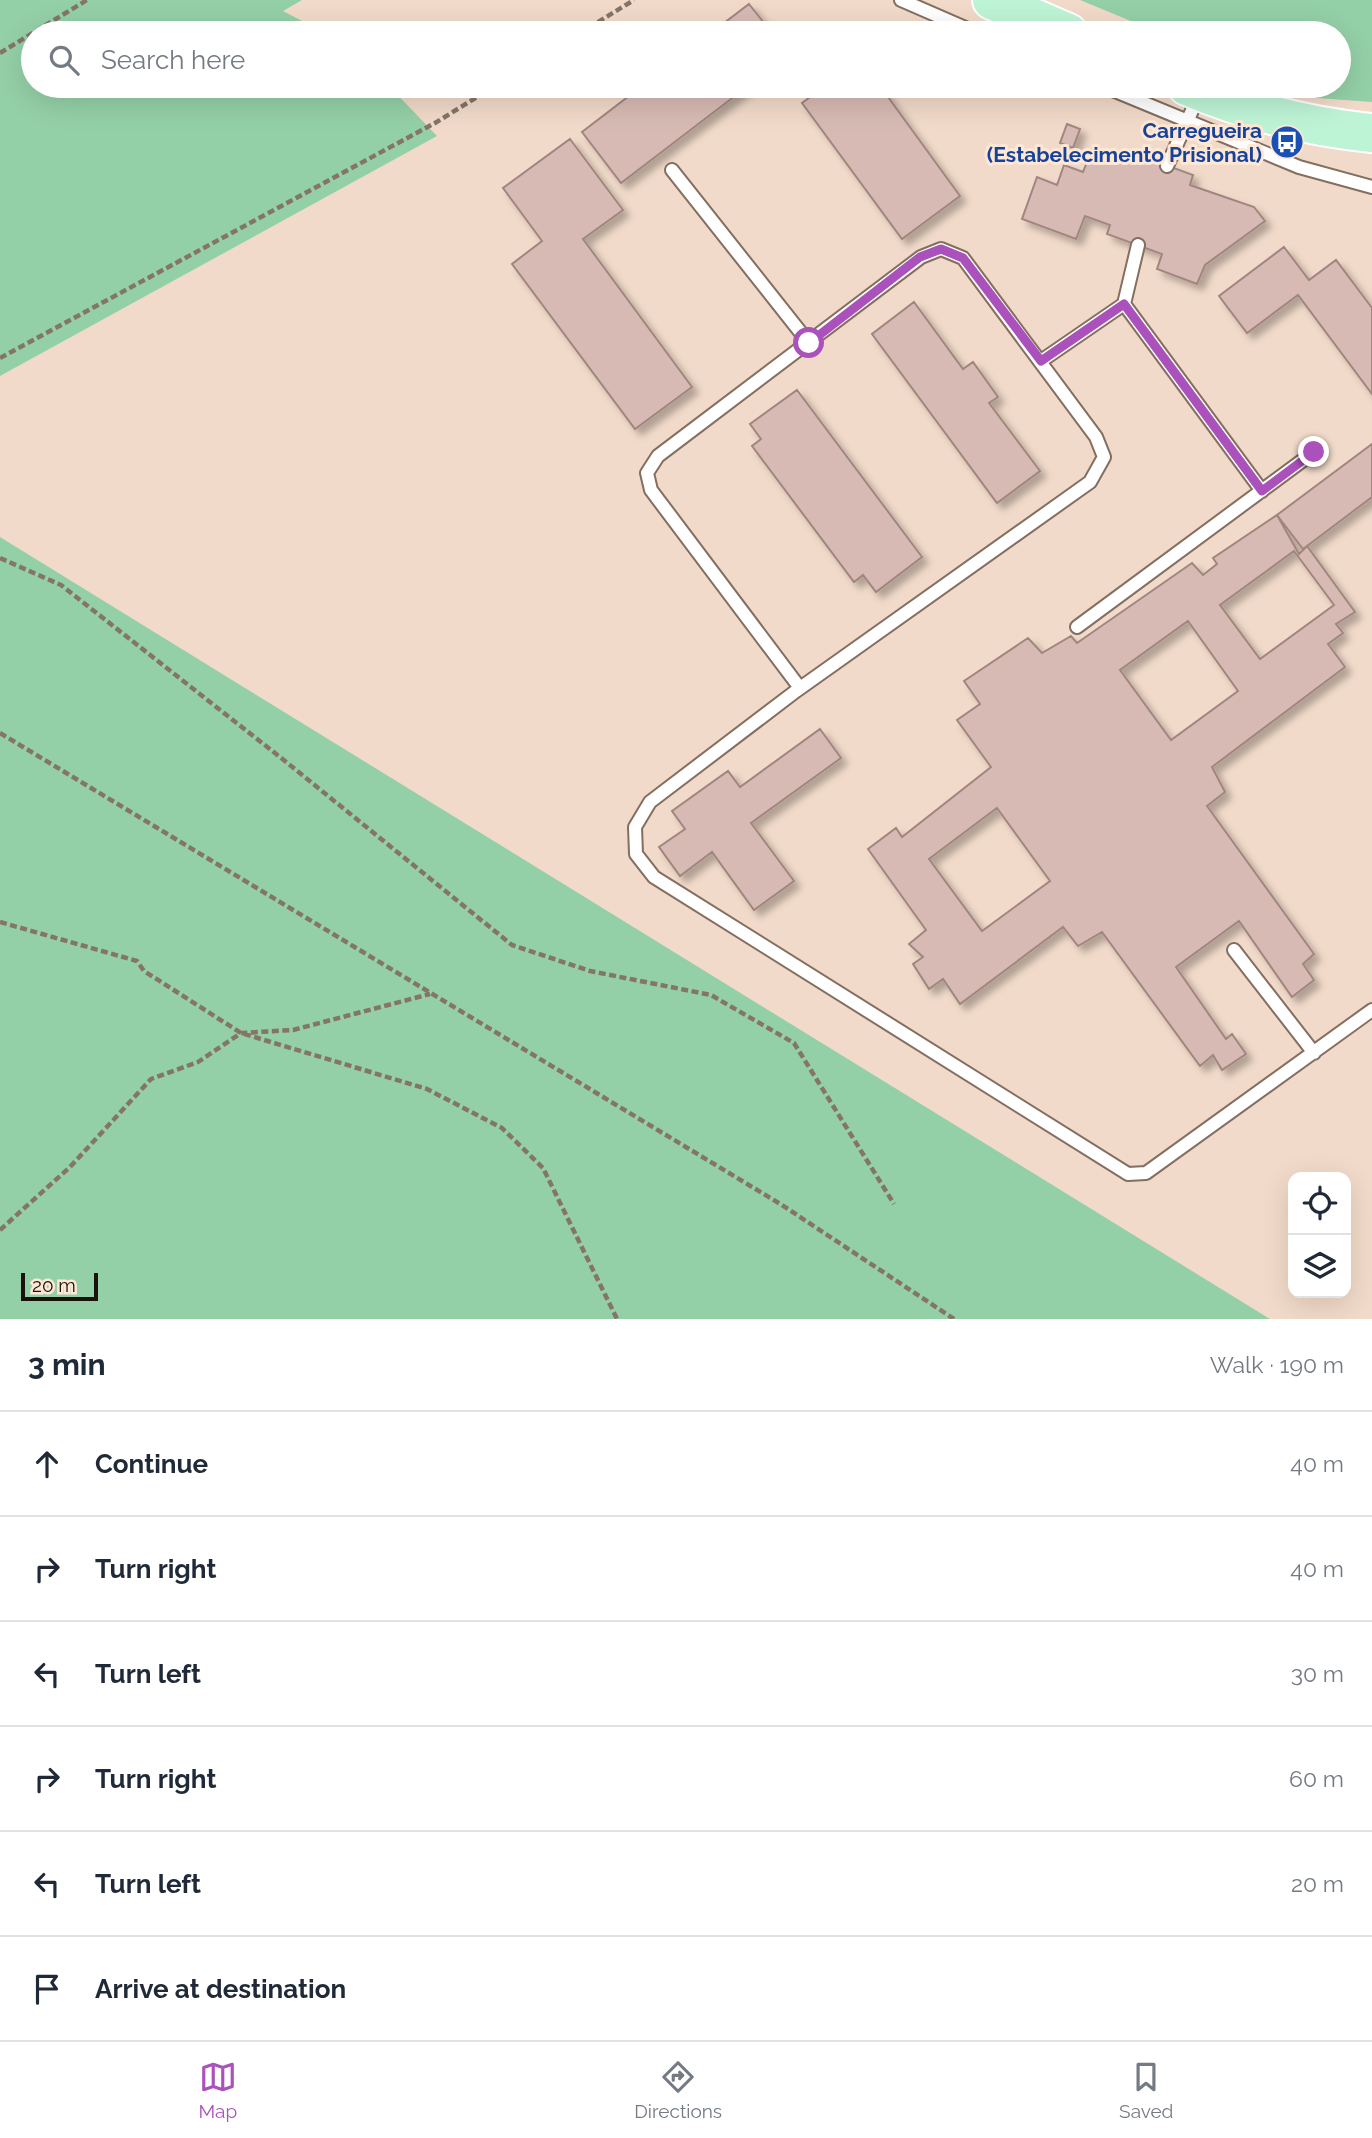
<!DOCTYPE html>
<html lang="en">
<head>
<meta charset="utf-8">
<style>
  :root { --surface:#fff; --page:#f6f6f7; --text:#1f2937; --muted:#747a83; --line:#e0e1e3; --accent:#ab51bc }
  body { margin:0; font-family:Raleway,sans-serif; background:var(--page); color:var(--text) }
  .controls { position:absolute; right:21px; bottom:21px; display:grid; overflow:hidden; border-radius:14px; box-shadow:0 7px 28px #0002 }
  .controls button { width:63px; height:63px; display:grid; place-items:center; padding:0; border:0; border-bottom:2px solid var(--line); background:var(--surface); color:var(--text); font:35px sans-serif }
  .scale { position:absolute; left:21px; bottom:18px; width:77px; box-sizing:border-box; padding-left:7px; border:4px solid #19110b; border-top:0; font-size:19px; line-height:24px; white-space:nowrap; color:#19110b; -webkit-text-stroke:5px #ffe7d5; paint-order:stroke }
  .stop { position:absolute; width:21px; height:21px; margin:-16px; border:5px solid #ab51bc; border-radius:50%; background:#fff }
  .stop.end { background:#ab51bc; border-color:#fff; box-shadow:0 2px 7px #0008 }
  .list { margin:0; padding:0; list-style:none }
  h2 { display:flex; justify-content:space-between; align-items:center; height:91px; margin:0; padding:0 28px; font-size:30px }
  h2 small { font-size:23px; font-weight:400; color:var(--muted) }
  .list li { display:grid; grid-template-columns:46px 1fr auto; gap:21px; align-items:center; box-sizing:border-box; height:105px; padding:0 28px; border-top:2px solid var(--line) }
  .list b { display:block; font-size:26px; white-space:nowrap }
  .list em { font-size:23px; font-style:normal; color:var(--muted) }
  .icon { flex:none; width:38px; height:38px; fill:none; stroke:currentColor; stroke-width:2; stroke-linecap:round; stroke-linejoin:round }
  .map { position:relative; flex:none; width:1372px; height:1319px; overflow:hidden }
  .search { position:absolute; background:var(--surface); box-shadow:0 7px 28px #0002; left:21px; right:21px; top:21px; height:77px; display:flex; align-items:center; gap:18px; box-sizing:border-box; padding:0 24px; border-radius:38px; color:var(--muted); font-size:26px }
  .sheet { height:721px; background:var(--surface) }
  nav { display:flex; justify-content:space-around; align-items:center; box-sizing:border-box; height:98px; border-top:2px solid var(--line); background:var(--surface); font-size:19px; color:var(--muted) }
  nav a { display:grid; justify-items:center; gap:4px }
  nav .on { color:var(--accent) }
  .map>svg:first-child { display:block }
</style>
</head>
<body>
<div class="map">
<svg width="1372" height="1319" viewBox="0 0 1372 1319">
  <defs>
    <filter id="shadow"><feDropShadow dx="6" dy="6" stdDeviation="3.5" flood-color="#0004"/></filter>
  </defs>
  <rect width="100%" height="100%" fill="#f1dac9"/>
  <!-- green -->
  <path fill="#94d0a7" d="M0,0H302L283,11L325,33H33V86H389L437,136L0,376Z
    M1080,0H1372V102L1317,98L1286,86H1339V33H1160Z
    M0,537L1270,1319H0Z"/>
  <!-- building -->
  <path fill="#d7bab4" stroke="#a18680" stroke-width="2" fill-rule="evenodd" filter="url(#shadow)" d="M749,4L772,33H711Z
    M642,86H748L621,183L582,132Z
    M825,86H880L960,196L902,239L802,103Z
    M1067,124L1080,129L1073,148L1060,143Z
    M570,139L623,210L583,239L692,387L635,429L512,264L542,241L503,188Z
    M1092,149L1133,164L1136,154L1193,175L1190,185L1254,207L1265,221L1205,265L1197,284L1157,269L1162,254L1107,234L1110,225L1085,216L1076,239L1022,219L1037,177L1057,185L1064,165L1083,172Z
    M1284,247L1309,280L1336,260L1372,308V394L1298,295L1247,333L1219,296Z
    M914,302L963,369L973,362L998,397L989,403L1040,471L997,503L872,334Z
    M797,390L922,557L876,592L863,575L854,582L752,446L761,439L750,424Z
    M1372,444V497L1303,549L1277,515Z
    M1277,515L1299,554L1307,546L1355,612L1336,624L1343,633L1328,644L1345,667L1212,767L1225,792L1207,806L1314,954L1303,964L1314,980L1292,997L1239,921L1176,967L1226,1039L1232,1034L1246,1054L1222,1070L1213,1055L1200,1066L1102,932L1078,946L1063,927L960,1004L943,979L929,989L913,964L923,957L909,944L926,930L868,849L896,828L902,837L991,767L957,720L980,704L964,681L1028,638L1042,653L1071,636L1077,643L1192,563L1203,575L1217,564L1213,558ZM1294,551L1334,605L1260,659L1220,605ZM1188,621L1238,691L1171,740L1120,670ZM997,808L1050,881L982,931L929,859Z
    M820,729L841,758L751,823L794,881L754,910L712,852L680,876L659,847L685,829L672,811L728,771L740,787Z"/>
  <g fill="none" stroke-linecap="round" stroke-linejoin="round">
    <defs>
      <path id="service" d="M901,0L977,33
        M1103,86L1299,167L1372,187
        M1167,166L1199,95
        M672,170L809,343
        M1124,304L1262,491
        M1041,361L1124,304L1138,245
        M1077,627L1314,452
        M800,688L651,490L647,473L658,456L921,257L941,249L963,258L1096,437L1104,457L1090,482L796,691L650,802L635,827L636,854L654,877L1128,1174L1146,1173L1372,1010
        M1234,950L1314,1053"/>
      <path id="primary" d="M992,0L1068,33
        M1187,86C1246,111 1309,127 1372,133"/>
    </defs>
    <!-- service casing -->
    <use href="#service" stroke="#836e5f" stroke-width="16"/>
    <!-- primary casing -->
    <use href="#primary" stroke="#fff" stroke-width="42"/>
    <!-- path -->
    <path stroke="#847469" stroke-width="4.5" stroke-dasharray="7 3.5" stroke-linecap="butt" d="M580,33L634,0
      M0,53L87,0
      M0,358L435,123L495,86
      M0,558L61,585L280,757L512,945L590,971L711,995L794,1043L894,1204
      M0,733L782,1205L954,1319
      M0,922L137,961L144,971L241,1033L427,1089L502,1128L543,1168L617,1319
      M0,1230L70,1167L151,1079L198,1062L241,1033L293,1030L430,994"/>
    <!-- service -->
    <use href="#service" stroke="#fff" stroke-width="12"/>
    <!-- primary -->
    <use href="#primary" stroke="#bef4d6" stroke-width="38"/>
  </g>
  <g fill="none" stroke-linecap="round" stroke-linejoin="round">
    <!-- route -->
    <path stroke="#ab51bc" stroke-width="9" d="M809,343L920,257L941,249L963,258L1041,361L1124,304L1262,491L1314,452"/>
  </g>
  <!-- icons -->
  <defs>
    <symbol id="bus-disc" viewBox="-11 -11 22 22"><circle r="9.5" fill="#1a4fb4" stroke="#ffe7d5"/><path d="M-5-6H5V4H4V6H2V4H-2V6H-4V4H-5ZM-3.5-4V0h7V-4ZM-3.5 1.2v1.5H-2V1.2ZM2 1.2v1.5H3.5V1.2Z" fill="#fff"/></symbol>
  </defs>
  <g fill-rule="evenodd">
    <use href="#bus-disc" x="1268" y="123" width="38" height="38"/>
  </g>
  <g text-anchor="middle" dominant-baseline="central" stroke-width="6" stroke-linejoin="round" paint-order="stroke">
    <!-- transit labels -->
    <g font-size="21" font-weight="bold" fill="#164399" stroke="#ffe7d5" text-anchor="end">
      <text x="1262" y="130">Carregueira<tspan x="1262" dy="24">(Estabelecimento Prisional)</tspan></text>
    </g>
  </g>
</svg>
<div class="controls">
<button><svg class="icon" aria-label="locate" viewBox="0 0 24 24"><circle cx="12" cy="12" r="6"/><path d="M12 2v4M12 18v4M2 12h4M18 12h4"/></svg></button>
<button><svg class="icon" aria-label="layers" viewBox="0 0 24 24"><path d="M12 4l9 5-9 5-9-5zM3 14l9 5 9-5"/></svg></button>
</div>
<div class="scale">20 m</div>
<div class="stop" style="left:809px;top:343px"></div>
<div class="stop end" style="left:1314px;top:452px"></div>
<div class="search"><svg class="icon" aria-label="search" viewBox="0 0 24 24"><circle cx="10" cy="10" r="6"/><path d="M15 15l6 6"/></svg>Search here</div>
</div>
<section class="sheet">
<h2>3 min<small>Walk · 190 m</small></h2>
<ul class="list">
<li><svg class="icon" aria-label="ahead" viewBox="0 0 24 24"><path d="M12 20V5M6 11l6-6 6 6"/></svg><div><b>Continue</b></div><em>40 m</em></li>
<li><svg class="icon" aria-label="right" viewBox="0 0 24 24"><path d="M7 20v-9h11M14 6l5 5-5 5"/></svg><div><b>Turn right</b></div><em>40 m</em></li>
<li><svg class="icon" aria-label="left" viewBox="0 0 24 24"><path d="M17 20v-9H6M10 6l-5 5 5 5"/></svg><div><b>Turn left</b></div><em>30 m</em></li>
<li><svg class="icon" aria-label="right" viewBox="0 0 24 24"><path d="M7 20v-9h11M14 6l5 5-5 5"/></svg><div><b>Turn right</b></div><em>60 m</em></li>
<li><svg class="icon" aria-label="left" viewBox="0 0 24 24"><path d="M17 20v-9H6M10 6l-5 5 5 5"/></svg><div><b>Turn left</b></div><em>20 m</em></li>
<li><svg class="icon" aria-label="arrive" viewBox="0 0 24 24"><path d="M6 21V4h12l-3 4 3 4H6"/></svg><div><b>Arrive at destination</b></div></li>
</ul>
</section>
<nav>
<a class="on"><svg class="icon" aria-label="map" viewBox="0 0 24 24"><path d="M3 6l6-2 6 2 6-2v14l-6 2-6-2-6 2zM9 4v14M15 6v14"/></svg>Map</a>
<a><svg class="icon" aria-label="directions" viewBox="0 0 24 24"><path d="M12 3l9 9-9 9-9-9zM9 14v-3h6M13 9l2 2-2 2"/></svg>Directions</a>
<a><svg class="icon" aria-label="saved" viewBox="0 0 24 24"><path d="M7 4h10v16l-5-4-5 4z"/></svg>Saved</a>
</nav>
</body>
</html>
